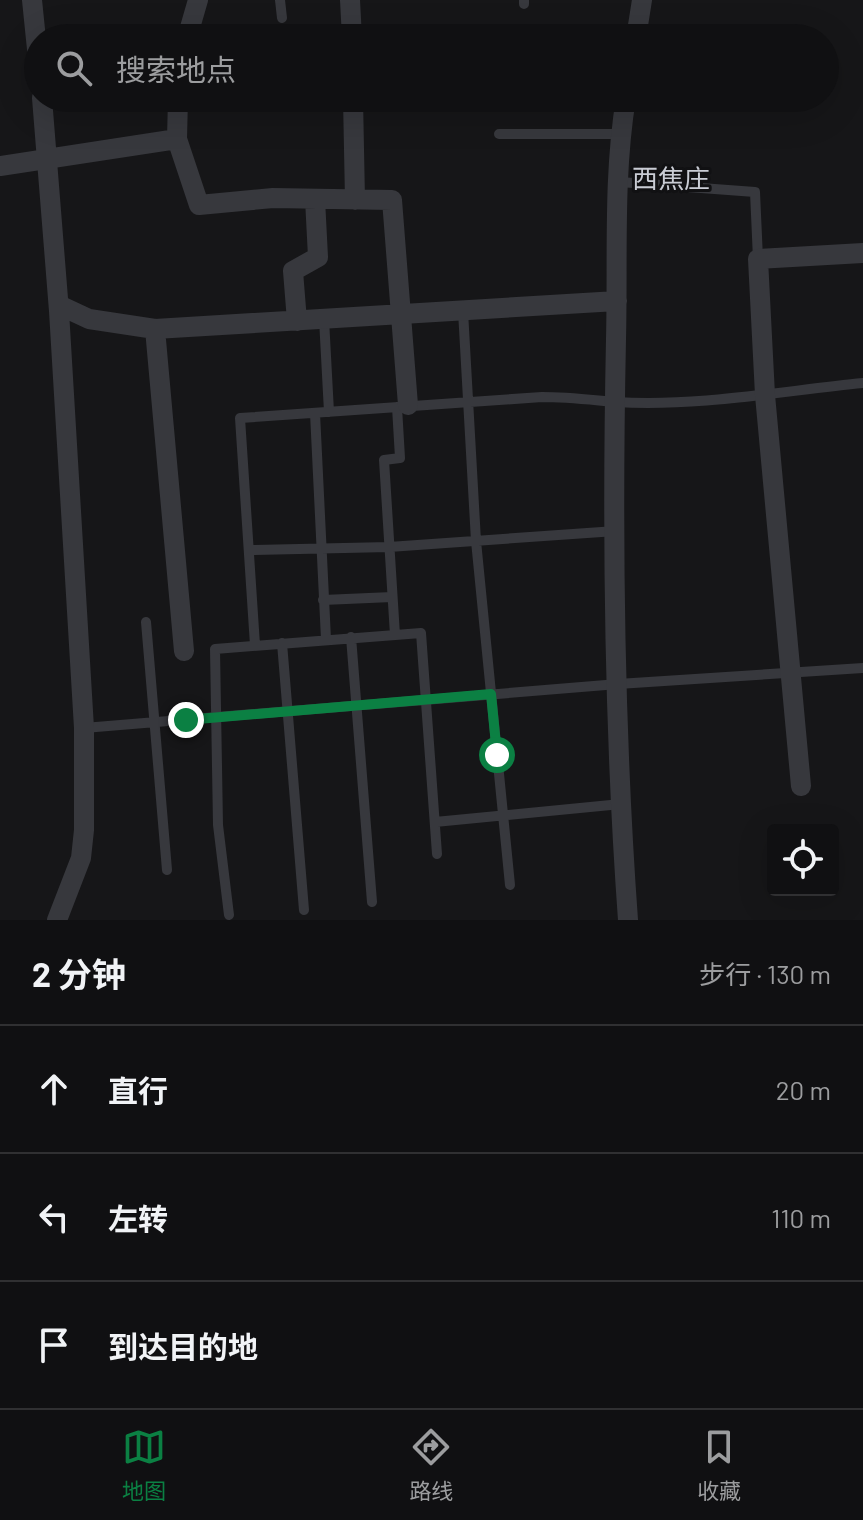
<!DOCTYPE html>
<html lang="zh">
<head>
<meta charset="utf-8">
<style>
  :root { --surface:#101012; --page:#1e1e20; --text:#f1f3f6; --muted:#9c9d9f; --line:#303032; --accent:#0b8043 }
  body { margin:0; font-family:Barlow,"Noto Sans SC",sans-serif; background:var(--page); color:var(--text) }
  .controls { position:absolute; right:24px; bottom:24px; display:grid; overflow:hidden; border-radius:8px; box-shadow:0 8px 32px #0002 }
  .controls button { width:72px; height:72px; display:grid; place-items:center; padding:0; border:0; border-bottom:2px solid var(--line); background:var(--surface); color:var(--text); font:40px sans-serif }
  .stop { position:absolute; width:24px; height:24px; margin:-18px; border:6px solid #0b8043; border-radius:50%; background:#fff }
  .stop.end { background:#0b8043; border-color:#fff; box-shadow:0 2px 8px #0008 }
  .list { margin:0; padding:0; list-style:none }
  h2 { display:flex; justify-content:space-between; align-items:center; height:104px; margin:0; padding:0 32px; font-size:34px }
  h2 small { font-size:26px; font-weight:400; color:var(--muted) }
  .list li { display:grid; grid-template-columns:52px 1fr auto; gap:24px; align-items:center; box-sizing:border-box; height:128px; padding:0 32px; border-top:2px solid var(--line) }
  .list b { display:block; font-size:30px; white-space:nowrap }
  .list em { font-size:26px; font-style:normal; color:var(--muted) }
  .icon { flex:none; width:44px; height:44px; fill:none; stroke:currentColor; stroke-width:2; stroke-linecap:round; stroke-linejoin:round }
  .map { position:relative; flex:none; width:863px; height:920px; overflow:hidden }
  .search { position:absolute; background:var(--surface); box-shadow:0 8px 32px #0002; left:24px; right:24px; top:24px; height:88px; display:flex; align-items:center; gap:20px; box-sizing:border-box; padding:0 28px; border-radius:44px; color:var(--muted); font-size:30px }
  .sheet { height:488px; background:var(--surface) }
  nav { display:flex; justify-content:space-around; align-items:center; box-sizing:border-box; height:112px; border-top:2px solid var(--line); background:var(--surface); font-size:22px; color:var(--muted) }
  nav a { display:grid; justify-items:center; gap:4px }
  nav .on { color:var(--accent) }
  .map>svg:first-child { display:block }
</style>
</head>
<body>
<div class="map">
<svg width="863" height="920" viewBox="0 0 863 920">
  <rect width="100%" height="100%" fill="#161618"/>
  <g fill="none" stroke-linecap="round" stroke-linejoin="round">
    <!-- lane -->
    <path stroke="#37383d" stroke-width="10" d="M280,0L282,18
      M524,0V4
      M499,134H623
      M620,182L755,192L758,259
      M463,311L476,541L510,885
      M324,319L329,412
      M315,413L326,639
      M251,550L389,547L616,531
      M323,600L392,597
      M146,622L167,870
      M395,635L384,460L400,458L397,407
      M351,637L372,902
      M282,643L304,910
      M255,645L240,418L542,397C568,397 592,400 616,402C698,407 782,391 863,383
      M84,728L618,684L863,668
      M435,822L621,804
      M229,915L218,825L215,649L421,633L437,854"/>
    <!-- street -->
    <path stroke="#37383d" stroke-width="20" d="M32,0L38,59
      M350,0L352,38
      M187,38L198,0
      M636,38L642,0
      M42,98L59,311L84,728V830L81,858L57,920
      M178,98L177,139L199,205L273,198L392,200L408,405
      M353,98L355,200
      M626,98C613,177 618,259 616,339C612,532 614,728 628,920
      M0,166L177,139
      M59,305L89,319L155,329L617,301
      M297,321L293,271L318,257L315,199
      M155,329L184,651
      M801,786L765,395L758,259L863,253"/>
  </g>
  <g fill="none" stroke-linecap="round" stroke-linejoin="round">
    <!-- route -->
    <path stroke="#0b8043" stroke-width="10" d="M186,720L491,694L497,755"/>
  </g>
  <g text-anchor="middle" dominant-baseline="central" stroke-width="6" stroke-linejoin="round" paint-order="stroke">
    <!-- quarter labels -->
    <g font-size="26" fill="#c9ccd4" stroke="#111113">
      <text x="671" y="177">西焦庄</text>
    </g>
  </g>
</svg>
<div class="controls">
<button><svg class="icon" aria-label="locate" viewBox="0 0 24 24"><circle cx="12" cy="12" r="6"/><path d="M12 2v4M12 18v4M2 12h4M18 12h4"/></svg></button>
</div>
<div class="stop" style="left:497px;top:755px"></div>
<div class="stop end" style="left:186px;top:720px"></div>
<div class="search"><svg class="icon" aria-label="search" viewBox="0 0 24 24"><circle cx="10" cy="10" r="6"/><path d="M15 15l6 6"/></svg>搜索地点</div>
</div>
<section class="sheet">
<h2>2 分钟<small>步行 · 130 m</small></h2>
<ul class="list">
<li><svg class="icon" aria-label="ahead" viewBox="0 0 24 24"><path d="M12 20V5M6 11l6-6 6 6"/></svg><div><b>直行</b></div><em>20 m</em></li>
<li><svg class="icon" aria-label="left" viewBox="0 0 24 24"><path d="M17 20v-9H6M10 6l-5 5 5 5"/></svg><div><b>左转</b></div><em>110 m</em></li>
<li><svg class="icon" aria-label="arrive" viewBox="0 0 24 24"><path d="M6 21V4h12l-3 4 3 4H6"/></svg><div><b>到达目的地</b></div></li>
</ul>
</section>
<nav>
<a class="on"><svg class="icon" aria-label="map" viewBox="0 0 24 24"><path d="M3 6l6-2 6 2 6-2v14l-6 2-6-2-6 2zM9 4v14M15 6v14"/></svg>地图</a>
<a><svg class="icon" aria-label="directions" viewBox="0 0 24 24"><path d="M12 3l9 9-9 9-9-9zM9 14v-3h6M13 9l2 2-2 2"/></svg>路线</a>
<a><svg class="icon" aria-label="saved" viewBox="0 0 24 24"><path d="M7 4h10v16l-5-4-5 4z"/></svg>收藏</a>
</nav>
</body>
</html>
